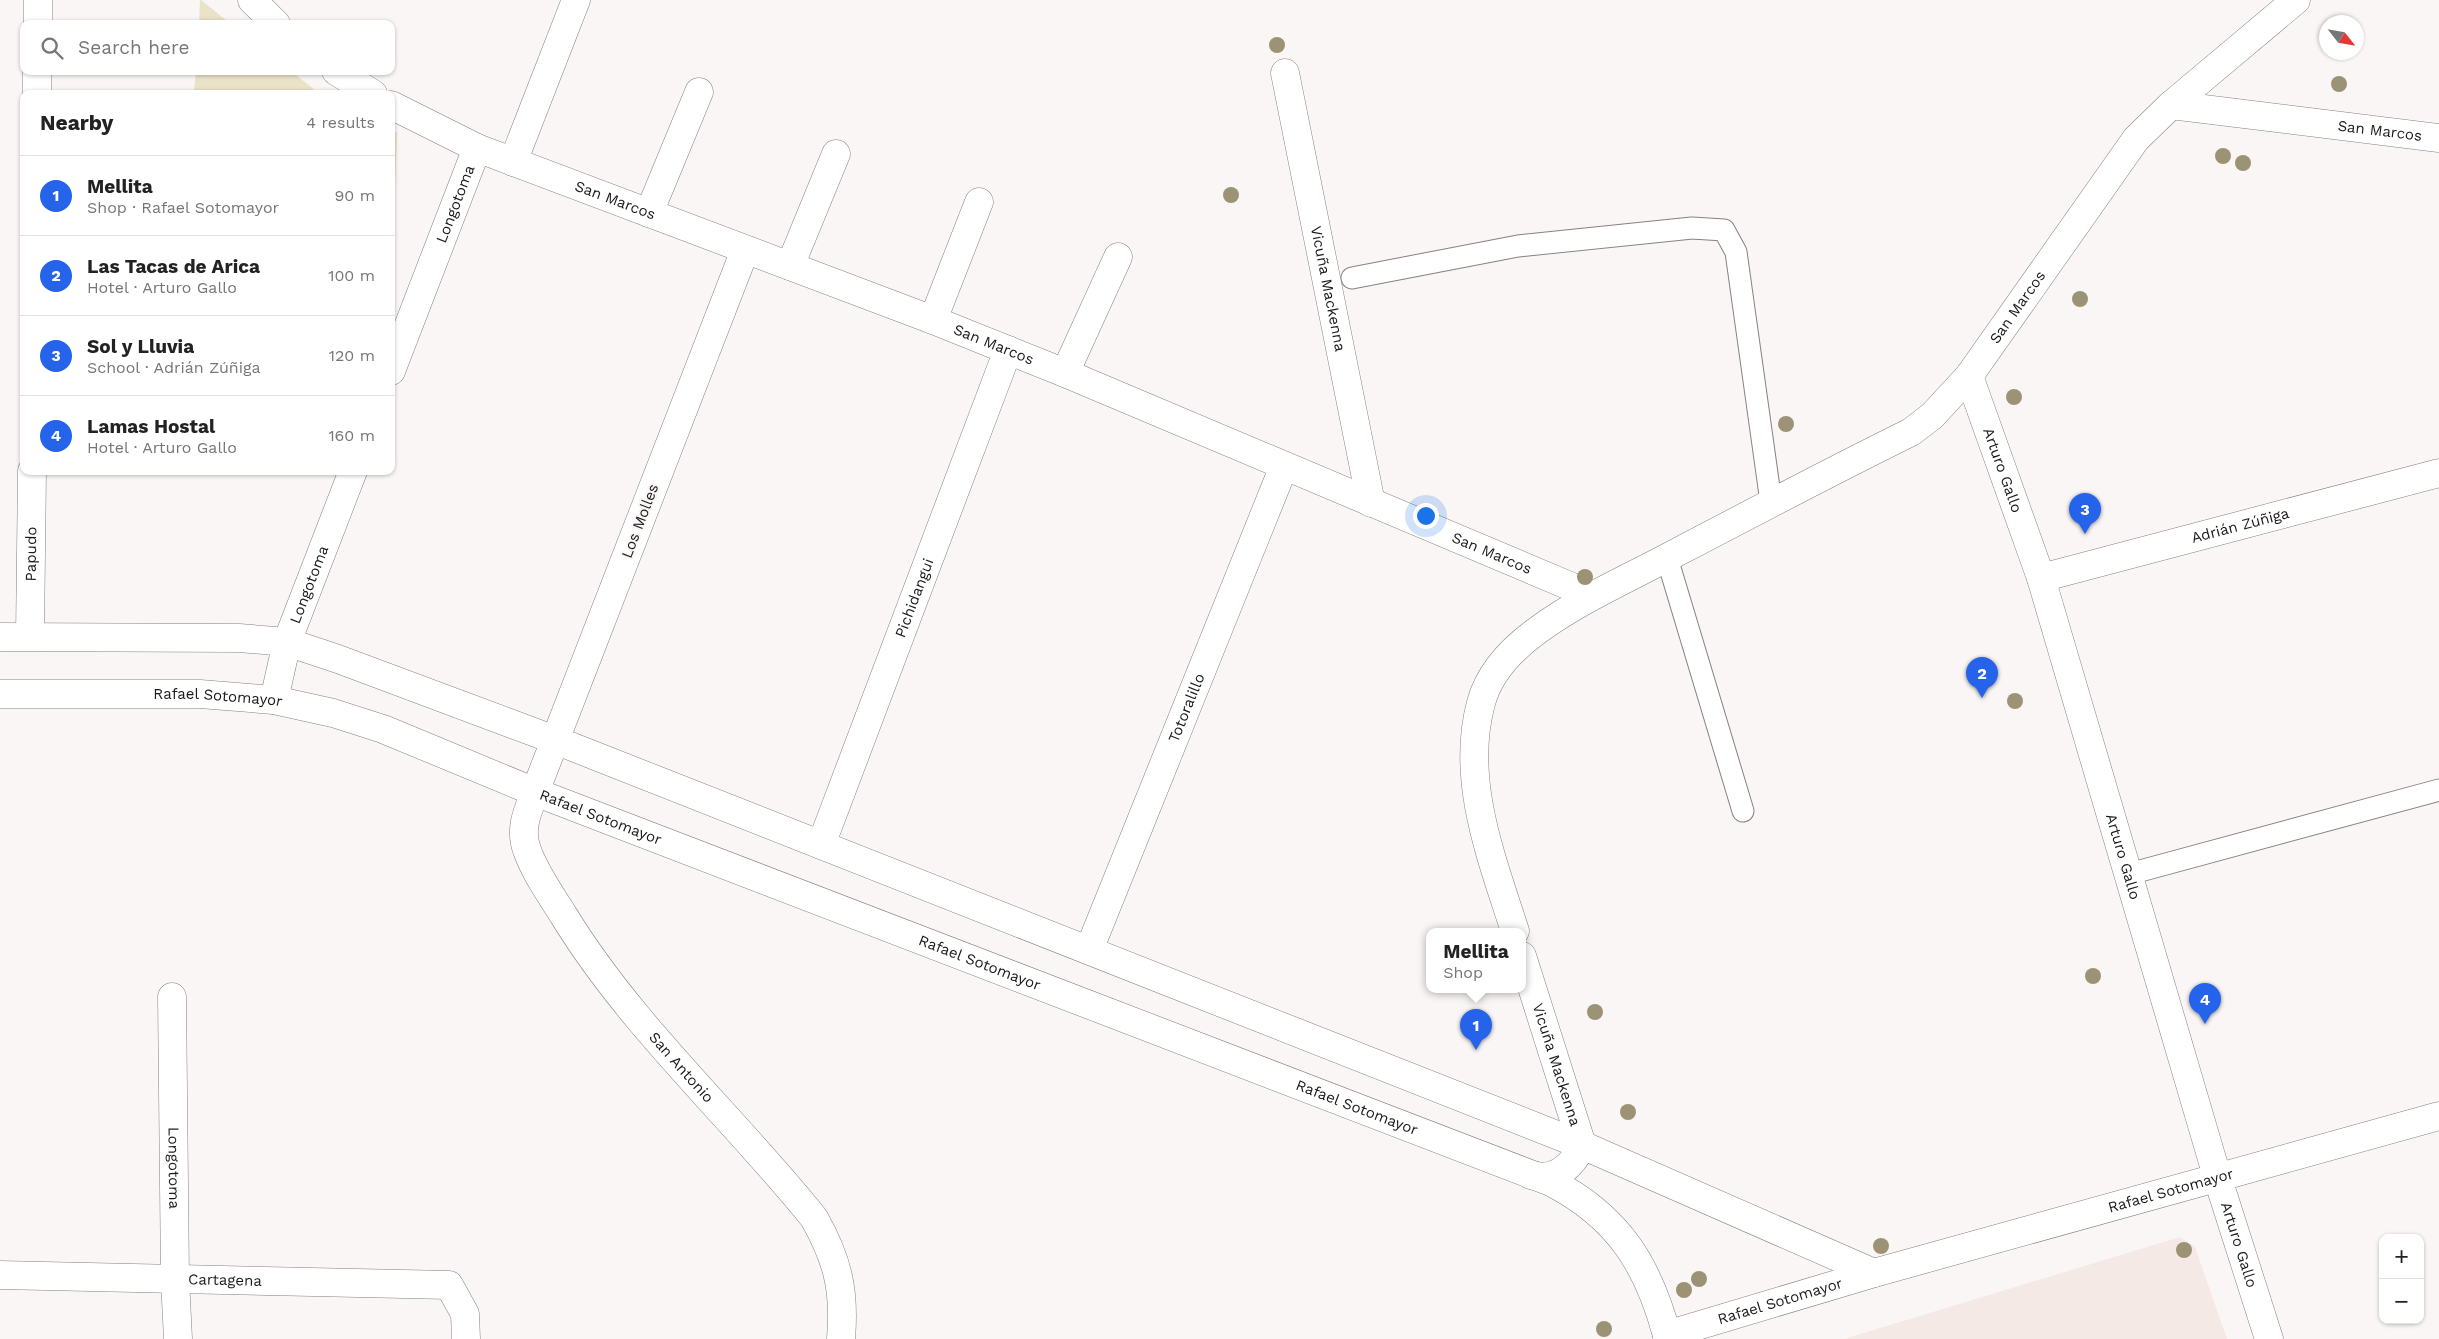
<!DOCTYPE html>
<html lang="en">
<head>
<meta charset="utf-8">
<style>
  :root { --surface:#fff; --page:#f6f6f6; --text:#222; --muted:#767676; --line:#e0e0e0; --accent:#2563eb }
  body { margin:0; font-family:"Work Sans",sans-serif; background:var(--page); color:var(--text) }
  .controls { position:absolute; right:15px; bottom:15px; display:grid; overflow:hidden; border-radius:10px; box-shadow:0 1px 4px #0004 }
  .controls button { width:45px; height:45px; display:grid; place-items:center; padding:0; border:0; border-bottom:1px solid var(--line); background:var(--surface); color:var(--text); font:25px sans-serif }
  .compass { position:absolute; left:2319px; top:15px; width:45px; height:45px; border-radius:50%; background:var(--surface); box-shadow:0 1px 4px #0004; rotate:121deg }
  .you { position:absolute; left:1425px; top:515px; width:18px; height:18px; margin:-12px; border:4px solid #fff; border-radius:50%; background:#1a73e8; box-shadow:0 0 0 8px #1a73e833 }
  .badge { display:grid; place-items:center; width:32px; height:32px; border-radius:50%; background:var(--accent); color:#fff; font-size:16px; font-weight:700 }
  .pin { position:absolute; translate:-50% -41px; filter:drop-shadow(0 1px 2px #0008) }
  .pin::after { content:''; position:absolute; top:26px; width:18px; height:15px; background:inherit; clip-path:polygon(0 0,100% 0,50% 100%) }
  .popup { position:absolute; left:1426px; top:928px; width:100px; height:65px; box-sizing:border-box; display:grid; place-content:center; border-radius:10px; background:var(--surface); filter:drop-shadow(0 1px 4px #0005); font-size:16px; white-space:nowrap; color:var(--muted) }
  .popup b { font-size:19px; color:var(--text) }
  .popup::after { content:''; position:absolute; left:50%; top:100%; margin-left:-10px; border:10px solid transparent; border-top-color:var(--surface) }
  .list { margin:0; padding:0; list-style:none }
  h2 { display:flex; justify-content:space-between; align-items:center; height:65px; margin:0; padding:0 20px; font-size:21px }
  h2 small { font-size:16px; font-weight:400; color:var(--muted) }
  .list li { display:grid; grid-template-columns:32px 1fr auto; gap:15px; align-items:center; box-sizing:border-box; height:80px; padding:0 20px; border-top:1px solid var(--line) }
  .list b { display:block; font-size:19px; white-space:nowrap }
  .list p { margin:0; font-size:16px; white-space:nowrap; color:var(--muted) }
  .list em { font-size:16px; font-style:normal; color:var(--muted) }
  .icon { flex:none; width:28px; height:28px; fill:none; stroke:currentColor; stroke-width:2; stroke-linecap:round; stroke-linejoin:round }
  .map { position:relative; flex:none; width:2439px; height:1339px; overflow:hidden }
  .search { position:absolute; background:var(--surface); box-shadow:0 1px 4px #0004; left:20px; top:20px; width:375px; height:55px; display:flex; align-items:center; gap:12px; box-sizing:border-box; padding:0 18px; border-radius:10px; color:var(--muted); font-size:19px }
  .panel { position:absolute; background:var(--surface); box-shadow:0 1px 4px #0004; left:20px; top:90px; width:375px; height:385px; border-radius:10px }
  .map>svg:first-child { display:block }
</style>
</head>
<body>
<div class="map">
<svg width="2439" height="1339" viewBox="0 0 2439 1339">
  <rect width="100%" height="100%" fill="#faf6f5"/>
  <!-- built -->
  <path fill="#f5e9e6" d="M2180,1237L2195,1247L2227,1339H1844Z"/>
  <!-- green -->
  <path fill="#ebe3c7" d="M200,0H201L231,24H199Z
    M196,71H291L320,94H110L194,90Z
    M391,130L397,133L392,274H391Z"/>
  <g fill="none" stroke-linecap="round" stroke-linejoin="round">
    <defs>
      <path id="lane" d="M1352,278L1518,246L1692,228L1724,230L1736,252L1771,502
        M1667,558L1743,811
        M2129,874L2439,790"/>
      <g id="street">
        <path d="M252,0L276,24"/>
        <path d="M38,24V0"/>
        <path d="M336,71L373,94"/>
        <path id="s1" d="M1285,73L1371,503"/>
        <path d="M37,94V71"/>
        <path id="s2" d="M391,105L477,148L933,320L1065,373L1591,595"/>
        <path d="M2171,105L2296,0"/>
        <path d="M513,162L576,0"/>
        <path d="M649,213L699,92"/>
        <path id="s3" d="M745,250L535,792C528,810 519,829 527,850C535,873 551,895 564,916C632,1027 732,1116 814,1218C838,1260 845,1291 841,1339"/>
        <path d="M790,266L836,154"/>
        <path d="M933,320L979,202"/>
        <path id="s4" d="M391,371L477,148"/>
        <path d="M1065,373L1118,257"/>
        <path id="s5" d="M2041,578L2439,473"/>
        <path id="s6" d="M30,636L32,471"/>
        <path id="s7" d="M274,700L287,642L353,471"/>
        <path id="s8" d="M821,845L1008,350"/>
        <path id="s9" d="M1089,950L1284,466"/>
        <path id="s10" d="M172,997L175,1279L178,1339"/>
        <path id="s11" d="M0,1275L449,1285L465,1314L466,1339"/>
      </g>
      <g id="secondary">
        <path id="s12" d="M1969,376L2041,578L2217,1176L2269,1339"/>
        <path d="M0,637L239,638L287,642L338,659L555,740L1582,1145L1874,1273"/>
        <path id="s13" d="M0,694H200L274,700L333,713L383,729L535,792L1551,1182C1619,1217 1649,1266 1668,1339"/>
        <path id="s14" d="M1515,931C1492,859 1460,780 1481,703C1489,673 1513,648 1538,630C1579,600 1625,580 1670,556C1750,514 1830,472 1911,432L1932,416L1969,376L2136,139L2171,105L2439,138"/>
        <path id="s15" d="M1522,956L1582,1145"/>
        <path d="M1531,1175C1555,1182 1573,1166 1582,1145"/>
        <path id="s16" d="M1667,1335L1874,1273L2439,1116"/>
      </g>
    </defs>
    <!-- lane casing -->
    <use href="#lane" stroke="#868281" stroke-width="23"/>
    <!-- street casing -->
    <use href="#street" stroke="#868281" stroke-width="29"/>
    <!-- secondary casing -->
    <use href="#secondary" stroke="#868281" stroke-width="29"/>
    <!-- lane -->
    <use href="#lane" stroke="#fff" stroke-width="21"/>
    <!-- street -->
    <use href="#street" stroke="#fff" stroke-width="28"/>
    <!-- secondary -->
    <use href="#secondary" stroke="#fff" stroke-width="28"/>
  </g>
  <!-- trees -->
  <g fill="#9c9275">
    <circle cx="1277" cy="45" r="8"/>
    <circle cx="2339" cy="84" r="8"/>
    <circle cx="2223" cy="156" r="8"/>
    <circle cx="2243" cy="163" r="8"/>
    <circle cx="1231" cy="195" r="8"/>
    <circle cx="2080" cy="299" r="8"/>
    <circle cx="2014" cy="397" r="8"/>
    <circle cx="1786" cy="424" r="8"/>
    <circle cx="1585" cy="577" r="8"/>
    <circle cx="2015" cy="701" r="8"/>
    <circle cx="2093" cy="976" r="8"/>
    <circle cx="1595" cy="1012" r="8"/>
    <circle cx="1628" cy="1112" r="8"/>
    <circle cx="1881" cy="1246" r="8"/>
    <circle cx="2184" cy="1250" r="8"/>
    <circle cx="1699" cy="1279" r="8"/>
    <circle cx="1684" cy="1290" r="8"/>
    <circle cx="1604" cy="1329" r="8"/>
  </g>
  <g text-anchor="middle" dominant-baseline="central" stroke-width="4.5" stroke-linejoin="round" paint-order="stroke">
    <!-- street labels -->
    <g font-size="15" fill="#1a1919" stroke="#faf6f5">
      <text stroke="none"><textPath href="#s14" startOffset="1381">San Marcos</textPath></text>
      <text stroke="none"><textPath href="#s2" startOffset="244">San Marcos</textPath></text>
      <text stroke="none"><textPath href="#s4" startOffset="179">Longotoma</textPath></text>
      <text stroke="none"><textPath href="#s1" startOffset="220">Vicuña Mackenna</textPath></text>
      <text stroke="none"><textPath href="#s14" startOffset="916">San Marcos</textPath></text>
      <text stroke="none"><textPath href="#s2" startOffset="649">San Marcos</textPath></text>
      <text stroke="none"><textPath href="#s12" startOffset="100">Arturo Gallo</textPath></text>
      <text transform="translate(640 521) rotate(-69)">Los Molles</text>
      <text stroke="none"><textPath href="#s5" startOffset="206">Adrián Zúñiga</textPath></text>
      <text stroke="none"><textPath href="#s2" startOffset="1189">San Marcos</textPath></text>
      <text stroke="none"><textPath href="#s6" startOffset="82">Papudo</textPath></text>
      <text stroke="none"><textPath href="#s7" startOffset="121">Longotoma</textPath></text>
      <text stroke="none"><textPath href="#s8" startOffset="264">Pichidangui</textPath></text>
      <text stroke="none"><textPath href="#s13" startOffset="218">Rafael Sotomayor</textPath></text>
      <text stroke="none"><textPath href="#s9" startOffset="261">Totoralillo</textPath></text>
      <text stroke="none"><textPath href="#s13" startOffset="622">Rafael Sotomayor</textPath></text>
      <text stroke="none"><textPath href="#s12" startOffset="505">Arturo Gallo</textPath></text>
      <text stroke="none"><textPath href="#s13" startOffset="1028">Rafael Sotomayor</textPath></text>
      <text stroke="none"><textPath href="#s15" startOffset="114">Vicuña Mackenna</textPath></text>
      <text stroke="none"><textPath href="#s3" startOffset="909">San Antonio</textPath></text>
      <text stroke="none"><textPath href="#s13" startOffset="1432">Rafael Sotomayor</textPath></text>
      <text stroke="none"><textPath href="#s10" startOffset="171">Longotoma</textPath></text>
      <text stroke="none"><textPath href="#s16" startOffset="524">Rafael Sotomayor</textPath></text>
      <text stroke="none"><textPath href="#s12" startOffset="910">Arturo Gallo</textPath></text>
      <text stroke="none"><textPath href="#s11" startOffset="225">Cartagena</textPath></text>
      <text stroke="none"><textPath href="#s16" startOffset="118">Rafael Sotomayor</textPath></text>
    </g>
  </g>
</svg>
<div class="controls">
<button>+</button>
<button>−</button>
</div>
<svg class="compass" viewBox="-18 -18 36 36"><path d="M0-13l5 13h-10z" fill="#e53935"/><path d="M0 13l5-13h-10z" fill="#767676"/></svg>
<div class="you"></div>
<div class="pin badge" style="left:1476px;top:1050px">1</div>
<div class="popup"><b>Mellita</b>Shop</div>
<div class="pin badge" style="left:1982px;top:698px">2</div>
<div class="pin badge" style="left:2085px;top:534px">3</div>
<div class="pin badge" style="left:2205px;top:1024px">4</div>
<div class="search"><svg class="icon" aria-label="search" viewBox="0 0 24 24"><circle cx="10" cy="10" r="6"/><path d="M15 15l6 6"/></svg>Search here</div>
<section class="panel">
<h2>Nearby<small>4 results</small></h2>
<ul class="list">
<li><span class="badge">1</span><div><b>Mellita</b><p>Shop · Rafael Sotomayor</p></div><em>90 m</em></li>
<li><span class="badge">2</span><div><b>Las Tacas de Arica</b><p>Hotel · Arturo Gallo</p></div><em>100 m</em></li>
<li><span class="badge">3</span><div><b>Sol y Lluvia</b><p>School · Adrián Zúñiga</p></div><em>120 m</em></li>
<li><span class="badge">4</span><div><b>Lamas Hostal</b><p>Hotel · Arturo Gallo</p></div><em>160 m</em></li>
</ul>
</section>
</div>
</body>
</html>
